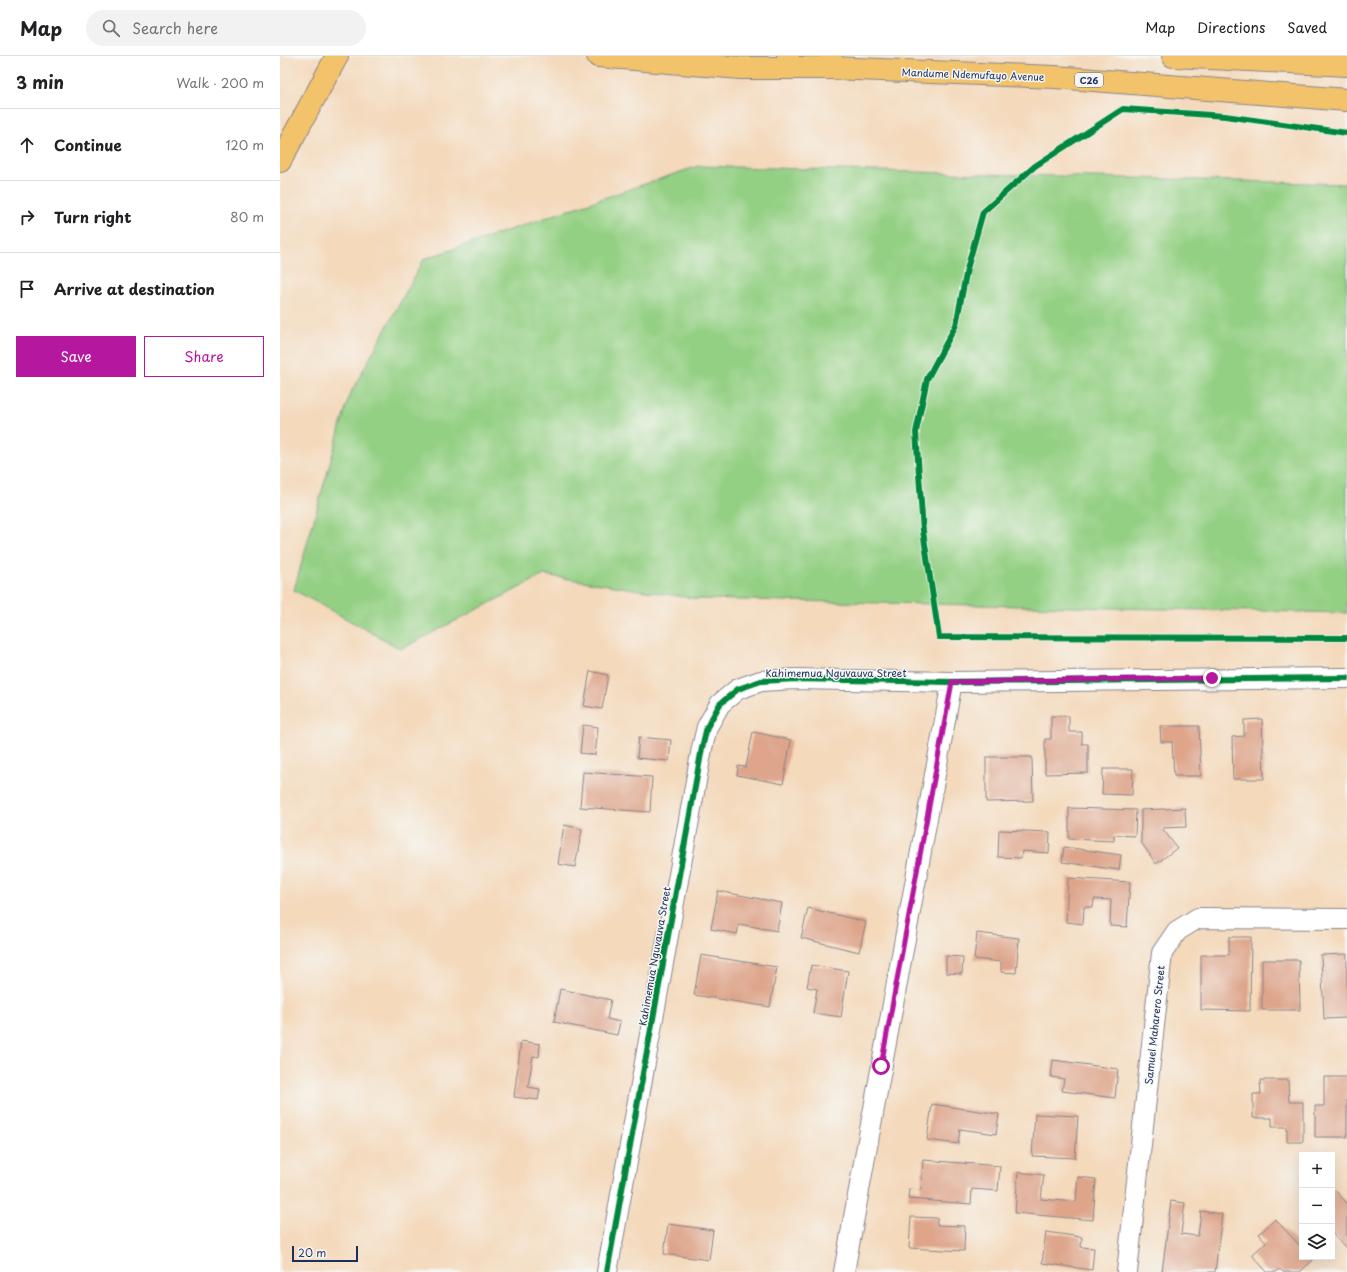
<!DOCTYPE html>
<html lang="en">
<head>
<meta charset="utf-8">
<style>
  :root { --surface:#fff; --page:#f2f2f2; --text:#202124; --muted:#757577; --line:#e0e0e0; --accent:#b5179e }
  body { margin:0; font-family:"Playpen Sans",sans-serif; background:var(--page); color:var(--text) }
  .controls { position:absolute; right:12px; bottom:12px; display:grid; overflow:hidden; border-radius:0px; box-shadow:0 4px 16px #0002 }
  .controls button { width:36px; height:36px; display:grid; place-items:center; padding:0; border:0; border-bottom:1px solid var(--line); background:var(--surface); color:var(--text); font:20px sans-serif }
  .scale { position:absolute; left:12px; bottom:10px; width:66px; box-sizing:border-box; padding-left:4px; border:2px solid #1b2f5e; border-top:0; font-size:11px; line-height:14px; white-space:nowrap; color:#1b2f5e; -webkit-text-stroke:3px #f6f6f2; paint-order:stroke }
  .stop { position:absolute; width:12px; height:12px; margin:-9px; border:3px solid #b5179e; border-radius:50%; background:#fff }
  .stop.end { background:#b5179e; border-color:#fff; box-shadow:0 1px 4px #0008 }
  .list { margin:0; padding:0; list-style:none }
  h2 { display:flex; justify-content:space-between; align-items:center; height:52px; margin:0; padding:0 16px; font-size:17px }
  h2 small { font-size:13px; font-weight:400; color:var(--muted) }
  .list li { display:grid; grid-template-columns:26px 1fr auto; gap:12px; align-items:center; box-sizing:border-box; height:72px; padding:0 16px; border-top:1px solid var(--line) }
  .list b { display:block; font-size:15px; white-space:nowrap }
  .list em { font-size:13px; font-style:normal; color:var(--muted) }
  .actions { display:flex; gap:8px; padding:12px 16px }
  .actions a { flex:1; padding:9px 0; border:1px solid var(--accent); border-radius:0px; text-align:center; font-size:14px; color:var(--accent) }
  .actions .main { background:var(--accent); color:#fff }
  .icon { flex:none; width:22px; height:22px; fill:none; stroke:currentColor; stroke-width:2; stroke-linecap:round; stroke-linejoin:round }
  .map { position:relative; flex:none; width:1067px; height:1216px; overflow:hidden }
  header { display:flex; align-items:center; gap:24px; box-sizing:border-box; height:56px; padding:0 20px; background:var(--surface); border-bottom:1px solid var(--line) }
  header strong { font-size:19px }
  nav { display:flex; gap:22px; margin-inline-start:auto; font-size:14px }
  .search { width:280px; height:36px; background:var(--page); display:flex; align-items:center; gap:10px; box-sizing:border-box; padding:0 14px; border-radius:22px; color:var(--muted); font-size:15px }
  main { display:flex }
  aside { flex:1; background:var(--surface) }
  .map>svg:first-child { display:block }
</style>
</head>
<body>
<header>
<strong>Map</strong>
<div class="search"><svg class="icon" aria-label="search" viewBox="0 0 24 24"><circle cx="10" cy="10" r="6"/><path d="M15 15l6 6"/></svg>Search here</div>
<nav><a>Map</a><a>Directions</a><a>Saved</a></nav>
</header>
<main>
<aside>
<h2>3 min<small>Walk · 200 m</small></h2>
<ul class="list">
<li><svg class="icon" aria-label="ahead" viewBox="0 0 24 24"><path d="M12 20V5M6 11l6-6 6 6"/></svg><div><b>Continue</b></div><em>120 m</em></li>
<li><svg class="icon" aria-label="right" viewBox="0 0 24 24"><path d="M7 20v-9h11M14 6l5 5-5 5"/></svg><div><b>Turn right</b></div><em>80 m</em></li>
<li><svg class="icon" aria-label="arrive" viewBox="0 0 24 24"><path d="M6 21V4h12l-3 4 3 4H6"/></svg><div><b>Arrive at destination</b></div></li>
</ul>
<div class="actions"><a class="main">Save</a><a>Share</a></div>
</aside>
<div class="map">
<svg width="1067" height="1216" viewBox="0 0 1067 1216">
  <rect width="100%" height="100%" fill="#f6f6f2"/>
  <filter id="ink" filterUnits="userSpaceOnUse"><feTurbulence type="fractalNoise" baseFrequency=".025" numOctaves="2"/><feDisplacementMap in="SourceGraphic" scale="8" xChannelSelector="R" yChannelSelector="G"/><feConvolveMatrix kernelMatrix="1 2 1 2 8 2 1 2 1" color-interpolation-filters="sRGB"/></filter>
  <filter id="wash" filterUnits="userSpaceOnUse"><feTurbulence type="fractalNoise" baseFrequency=".012" numOctaves="4" result="noise"/><feDisplacementMap in="SourceGraphic" scale="16" xChannelSelector="R" yChannelSelector="G"/><feGaussianBlur stdDeviation="0.9" result="paint"/><feColorMatrix in="noise" values="0 0 0 0 0 0 0 0 0 0 0 0 0 0 0 0 0 1.4 0 .05"/><feComposite in="paint" operator="in"/></filter>
  <g filter="url(#wash)">
    <rect width="100%" height="100%" fill="#f4d9bb"/>
    <!-- green -->
    <path fill="#94d084" stroke="#588071" d="M418,110L1067,128V557L417,543L264,519L121,593L14,534L69,340L144,203Z"/>
    <g id="blocks">
      <!-- building -->
      <path fill="#dea58b" d="M310,615L328,619L322,653L304,650Z
        M771,660H789V676H802V688H808V717L765,718V683H771Z
        M982,663L984,723H953L952,681L964,680V664Z
        M303,669L318,671L315,699L300,697Z
        M880,670H919L921,720H894L892,686H881Z
        M473,676L511,684L503,728L457,719L458,710L466,711Z
        M359,681L391,684L389,705L357,702Z
        M706,701H752L753,745L706,746Z
        M823,713H853L852,739L822,738Z
        M303,716L372,721L370,756L300,751Z
        M789,752L856,754L855,780L834,779V785L789,783Z
        M905,752L906,771L882,772L897,792L876,808L861,786V754Z
        M284,769L302,773L295,811L278,808Z
        M719,774L770,776L769,797L742,795L741,802L718,801Z
        M784,791L841,799L839,814L782,806Z
        M788,822L850,826L847,871L830,870L831,844L814,843L813,851H804L803,868L786,866Z
        M438,835L502,847L497,875L459,868L457,878L431,873Z
        M528,852L586,866L579,896L521,882Z
        M697,877L739,882L736,917L721,916V906L694,903Z
        M949,881H971L970,955L921,954V899H949Z
        M1067,898V962L1044,963L1041,899Z
        M421,899L497,911L490,951L414,939Z
        M666,900L683,901L682,918L666,917Z
        M982,904H1019L1020,954H982Z
        M531,909L568,915L561,961L533,957L537,933L527,931Z
        M280,933L331,944L327,963L340,966L337,979L274,966Z
        M241,985L260,988L259,1001L253,1000L248,1031L260,1033L258,1044L234,1041Z
        M773,1004L838,1013L835,1042L782,1035L784,1023L771,1021Z
        M1044,1021H1067V1081H1035V1050H1044Z
        M980,1024H1008L1009,1046H1023V1086H1007V1071H992V1062H973V1038H981Z
        M652,1048L719,1058L716,1078L680,1073L678,1088L647,1084Z
        M755,1058L798,1060L795,1102L752,1100Z
        M643,1104L720,1110L718,1135L692,1133L691,1148L628,1143L629,1133L641,1134Z
        M738,1116L764,1119L761,1143L796,1146L798,1121L816,1123L813,1164L735,1157Z
        M1052,1131L1067,1147V1193L1052,1177Z
        M891,1145L905,1147L901,1178L918,1180L921,1155L942,1158L935,1216H882Z
        M631,1161L657,1162V1169L685,1170L684,1195L629,1192Z
        M995,1163L1022,1192V1201H1031L1033,1204L1020,1216H1003L1000,1213L996,1216H987L972,1199L986,1186L979,1178Z
        M388,1168L433,1174L429,1204L384,1198Z
        M766,1176L802,1181L801,1191L814,1192L812,1214L762,1207Z"/>
    </g>
  </g>
  <g filter="url(#ink)">
    <use href="#blocks" fill-opacity="0" stroke="#88848c" stroke-width="1"/>
    <g fill="none" stroke-linecap="round" stroke-linejoin="round">
      <defs>
        <path id="minor" d="M327,1216L422,692L427,671L440,648L458,633L481,625L515,623L672,626L1067,622
          M564,1216L672,626
          M847,1216L882,897L897,875L918,862L1067,863"/>
        <path id="primary" d="M318,0L461,12H551L775,21L1067,44
          M893,0L1067,9"/>
        <path id="motorway" d="M507,12L508,0
          M551,12V0
          M0,105L57,0"/>
      </defs>
      <!-- minor casing -->
      <use href="#minor" stroke="#88848c" stroke-width="22"/>
      <!-- primary casing -->
      <use href="#primary" stroke="#88848c" stroke-width="24"/>
      <!-- motorway casing -->
      <use href="#motorway" stroke="#88848c" stroke-width="24"/>
      <!-- minor -->
      <use href="#minor" stroke="#fff" stroke-width="20"/>
      <!-- primary -->
      <use href="#primary" stroke="#f2c36a" stroke-width="22"/>
      <!-- motorway -->
      <use href="#motorway" stroke="#f2c36a" stroke-width="22"/>
      <defs>
        <path id="cycleway" d="M1067,77L945,60L843,53L755,110L703,156L687,213L676,269L647,323L636,376L643,475L659,581L1067,582
          M327,1216L422,692L427,671L440,648L458,633L481,625L515,623L672,626L1067,622"/>
      </defs>
      <!-- cycleway casing -->
      <use href="#cycleway" stroke="#f6f6f2" stroke-width="8"/>
      <!-- cycleway -->
      <use href="#cycleway" stroke="#00873e" stroke-width="6"/>
    </g>
  </g>
  <g fill="none" stroke-linecap="round" stroke-linejoin="round" filter="url(#ink)">
    <!-- route -->
    <path stroke="#b5179e" stroke-width="5" d="M601,1010L672,626L932,622"/>
  </g>
  <g text-anchor="middle" dominant-baseline="central" stroke-width="3" stroke-linejoin="round" paint-order="stroke">
    <!-- shield labels -->
    <rect fill="#f6f6f2" stroke="#5d6b8a" stroke-width="1" x="795" y="17" width="28" height="14" rx="3"/>
    <g font-size="9" font-weight="bold" fill="#1b2f5e">
      <text x="809" y="24">C26</text>
    </g>
    <!-- street labels -->
    <g font-size="10" fill="#1b2f5e" stroke="#f6f6f2">
      <text transform="translate(693 18) rotate(2)">Mandume Ndemufayo Avenue</text>
      <text x="556" y="616">Kahimemua Nguvauva Street</text>
      <text transform="translate(374 900) rotate(-80)">Kahimemua Nguvauva Street</text>
      <text transform="translate(874 969) rotate(-84)">Samuel Maharero Street</text>
    </g>
  </g>
</svg>
<div class="controls">
<button>+</button>
<button>−</button>
<button><svg class="icon" aria-label="layers" viewBox="0 0 24 24"><path d="M12 4l9 5-9 5-9-5zM3 14l9 5 9-5"/></svg></button>
</div>
<div class="scale">20 m</div>
<div class="stop" style="left:601px;top:1010px"></div>
<div class="stop end" style="left:932px;top:622px"></div>
</div>
</main>
</body>
</html>
